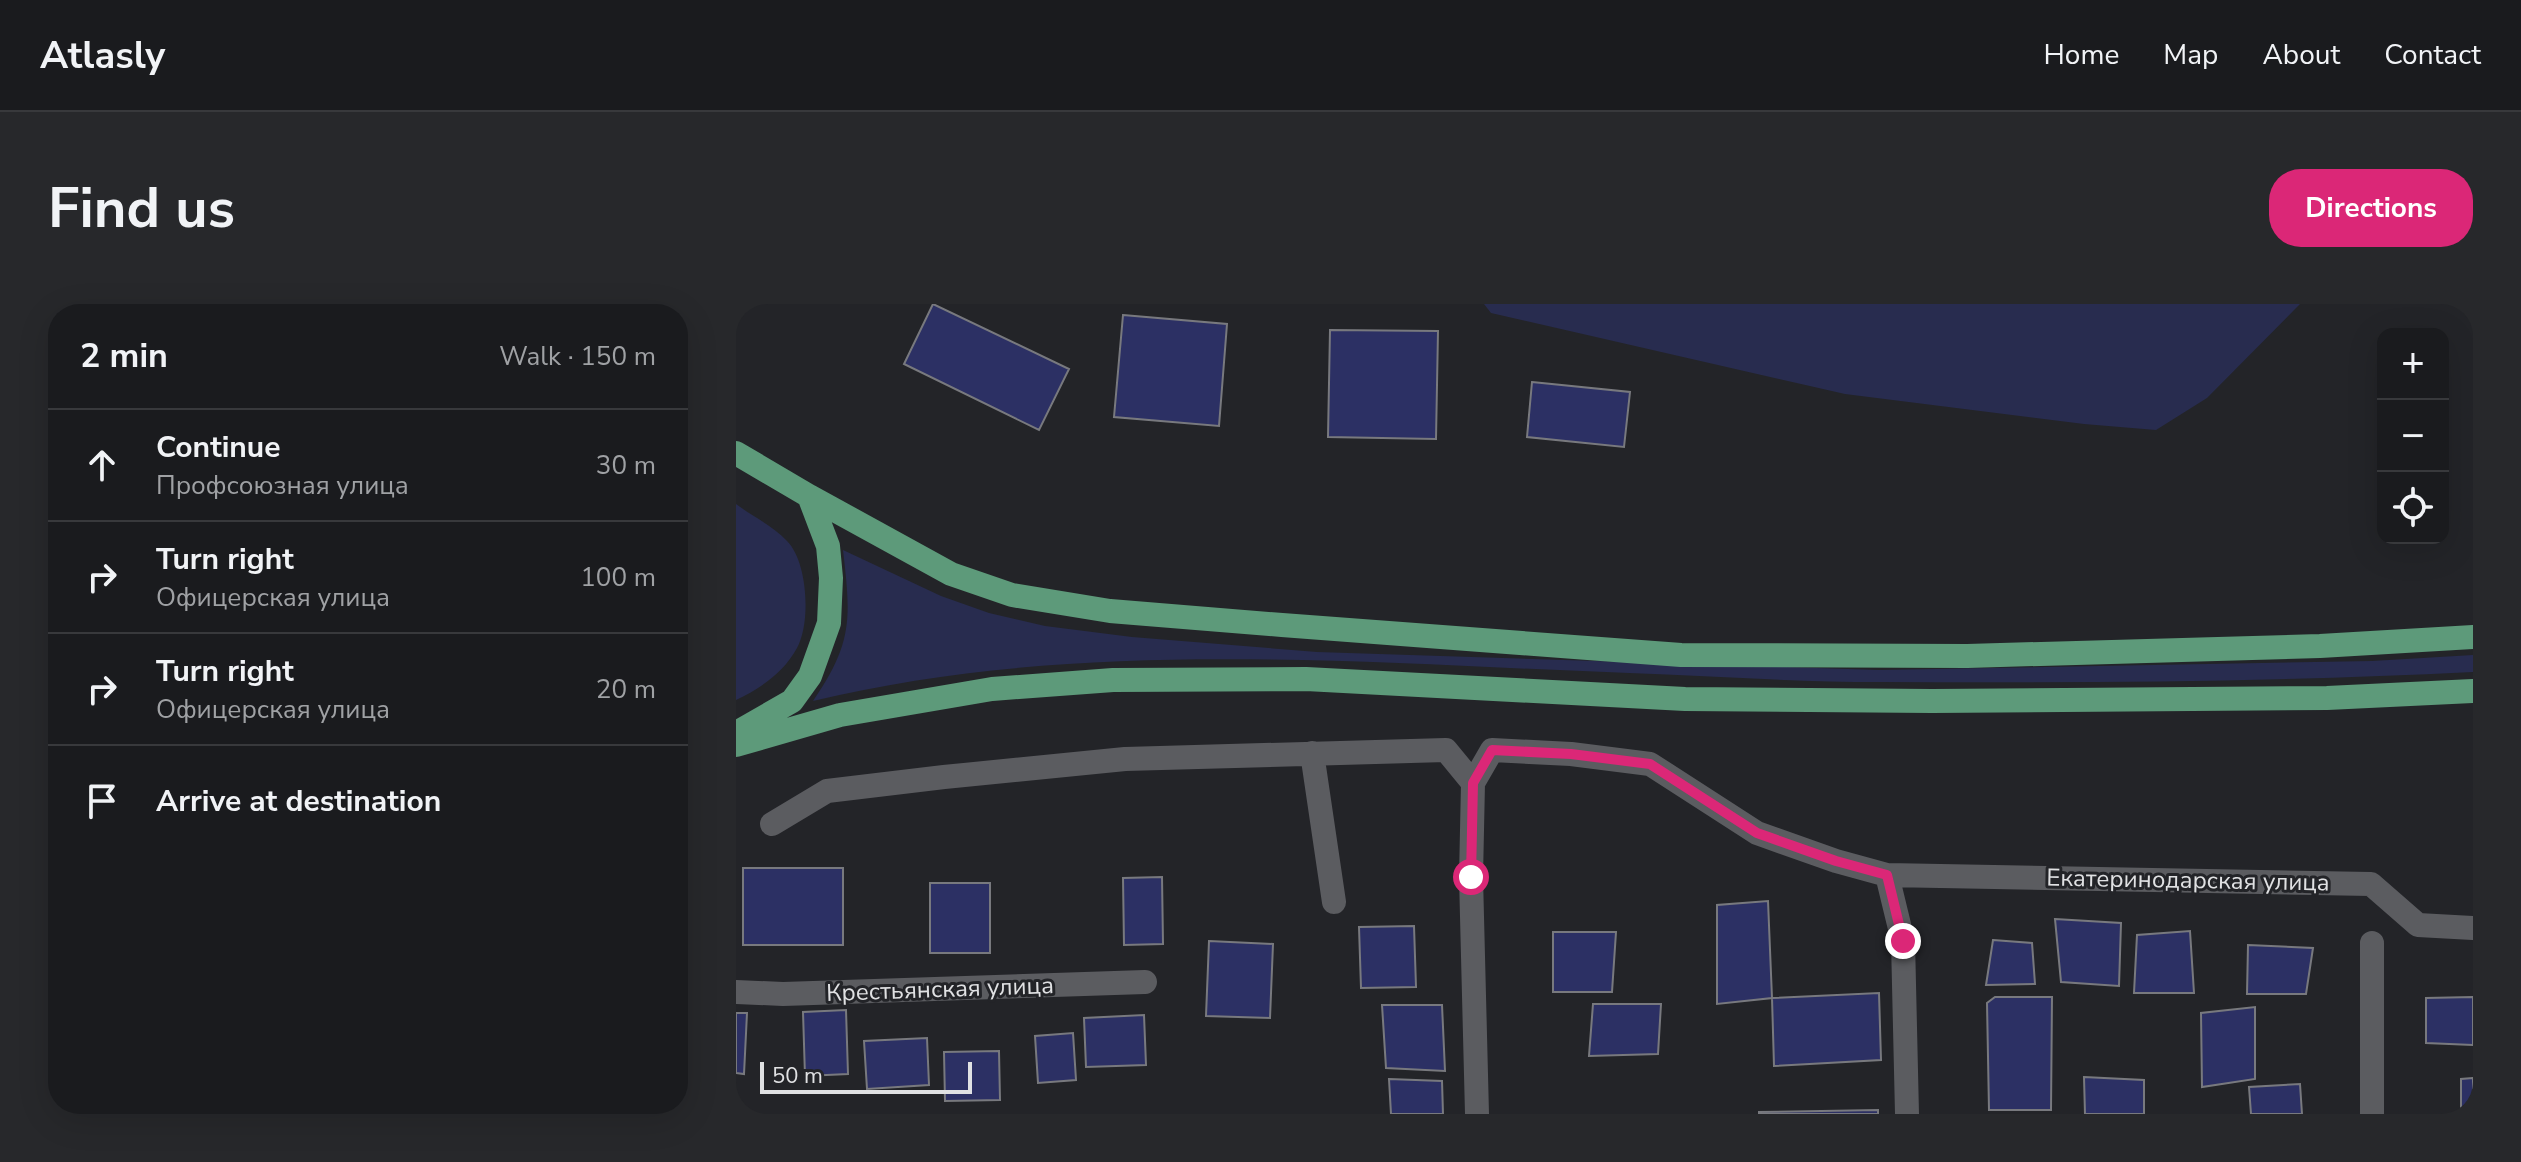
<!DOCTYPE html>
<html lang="en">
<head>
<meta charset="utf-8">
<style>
  :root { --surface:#1a1b1e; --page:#27282b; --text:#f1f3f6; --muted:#9fa1a4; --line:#38393c; --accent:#db2777 }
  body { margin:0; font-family:"Nunito Sans",sans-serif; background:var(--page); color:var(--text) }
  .controls { position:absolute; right:24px; top:24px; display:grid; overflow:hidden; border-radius:16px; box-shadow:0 8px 32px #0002 }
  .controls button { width:72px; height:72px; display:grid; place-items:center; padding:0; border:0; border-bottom:2px solid var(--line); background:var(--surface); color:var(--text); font:40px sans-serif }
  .scale { position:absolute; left:24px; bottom:20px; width:212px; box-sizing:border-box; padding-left:8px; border:4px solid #e0e1e3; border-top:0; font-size:22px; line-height:28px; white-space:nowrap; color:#e0e1e3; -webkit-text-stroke:6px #232428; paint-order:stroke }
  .stop { position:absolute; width:24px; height:24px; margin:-18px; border:6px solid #db2777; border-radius:50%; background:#fff }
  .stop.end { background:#db2777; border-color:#fff; box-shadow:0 2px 8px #0008 }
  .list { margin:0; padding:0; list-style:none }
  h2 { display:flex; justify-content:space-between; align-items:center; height:104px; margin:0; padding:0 32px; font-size:34px }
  h2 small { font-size:26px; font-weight:400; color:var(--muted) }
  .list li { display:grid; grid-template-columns:52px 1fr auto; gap:24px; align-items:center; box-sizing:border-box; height:112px; padding:0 32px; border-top:2px solid var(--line) }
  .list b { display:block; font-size:30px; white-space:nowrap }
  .list p { margin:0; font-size:26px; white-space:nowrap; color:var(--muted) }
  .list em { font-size:26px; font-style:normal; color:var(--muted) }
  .icon { flex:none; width:44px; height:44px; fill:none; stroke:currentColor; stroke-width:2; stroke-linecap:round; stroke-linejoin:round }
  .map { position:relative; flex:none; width:1737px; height:810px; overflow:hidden; border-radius:32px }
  header { display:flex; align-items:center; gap:48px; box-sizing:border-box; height:112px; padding:0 40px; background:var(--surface); border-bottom:2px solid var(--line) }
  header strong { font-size:38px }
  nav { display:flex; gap:44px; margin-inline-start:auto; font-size:28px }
  .intro { display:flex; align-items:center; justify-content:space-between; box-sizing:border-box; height:192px; padding:0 48px }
  h1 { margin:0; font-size:56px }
  .button { padding:20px 36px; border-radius:32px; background:var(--accent); color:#fff; font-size:28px; font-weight:700 }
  main { display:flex; gap:48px; padding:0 48px }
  aside { flex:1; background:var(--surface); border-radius:32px; box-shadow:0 8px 32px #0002 }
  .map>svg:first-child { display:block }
</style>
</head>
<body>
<header>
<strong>Atlasly</strong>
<nav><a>Home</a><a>Map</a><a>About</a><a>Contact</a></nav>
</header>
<div class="intro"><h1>Find us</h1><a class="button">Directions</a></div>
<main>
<aside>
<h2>2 min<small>Walk · 150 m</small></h2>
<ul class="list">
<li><svg class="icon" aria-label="ahead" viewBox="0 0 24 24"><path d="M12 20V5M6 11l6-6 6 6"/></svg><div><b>Continue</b><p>Профсоюзная улица</p></div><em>30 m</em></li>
<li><svg class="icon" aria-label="right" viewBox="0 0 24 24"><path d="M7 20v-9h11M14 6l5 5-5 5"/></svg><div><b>Turn right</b><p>Офицерская улица</p></div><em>100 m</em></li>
<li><svg class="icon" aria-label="right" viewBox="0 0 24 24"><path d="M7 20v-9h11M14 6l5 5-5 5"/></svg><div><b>Turn right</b><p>Офицерская улица</p></div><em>20 m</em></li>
<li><svg class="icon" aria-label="arrive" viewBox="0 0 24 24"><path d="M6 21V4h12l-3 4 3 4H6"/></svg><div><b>Arrive at destination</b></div></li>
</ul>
</aside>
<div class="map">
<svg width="1737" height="810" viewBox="0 0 1737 810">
  <rect width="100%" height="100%" fill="#232428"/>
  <!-- green -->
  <path fill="#282c4f" d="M748,0H1564L1471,94L1420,126L1348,120L1109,90L755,9Z
    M0,200C16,212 37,222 51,237C72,258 75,319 61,344C48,368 24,385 0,396Z
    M107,246L205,292L253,309L309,322L396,333L581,348L1143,366L1636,357L1737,351V368C1541,378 1340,379 1144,378C1060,378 976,372 893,369C623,359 342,333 77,397C117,339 115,314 107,246Z"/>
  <!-- building -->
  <path fill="#2c3064" stroke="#78797e" stroke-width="2" d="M197,0L333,65L303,126L168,60Z
    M387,11L491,20L483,122L378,113Z
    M594,26L702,27L700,135L592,133Z
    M796,78L894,88L888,143L791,133Z
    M7,564H107V641H7Z
    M426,573L427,640L388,641L387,574Z
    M194,579H254V649H194Z
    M1032,597L1036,694L981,700V601Z
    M1319,615L1385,619L1383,682L1325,678Z
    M678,622L680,683L625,684L623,623Z
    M1454,627L1458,689H1398L1401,631Z
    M817,628H880L876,688H817Z
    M1257,636L1296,639L1299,680L1250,681Z
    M473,637L537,640L534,714L470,712Z
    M1512,641L1577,644L1570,690H1511Z
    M1143,689L1145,756L1038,762L1036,694Z
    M1259,693H1316L1315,806H1253L1251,699Z
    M1737,693V741L1690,739V694Z
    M857,700H925L922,750L853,752Z
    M646,701H706L709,767L650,764Z
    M1519,703V775L1466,783L1465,709Z
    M110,706L112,770L69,772L67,708Z
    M0,709H11L8,770L0,769Z
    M408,711L410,761L350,763L348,714Z
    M337,729L340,776L302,779L299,732Z
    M191,734L193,781L131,785L128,737Z
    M263,747L264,796L209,797L208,748Z
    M1348,773L1408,776V810H1349Z
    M1737,774V810H1725V775Z
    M653,775L706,777L707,810H655Z
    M1564,780L1566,810H1515L1513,783Z
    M1142,806V810H1023V808Z"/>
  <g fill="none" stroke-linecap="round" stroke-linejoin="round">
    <!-- minor -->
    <path stroke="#5b5c60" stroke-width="24" d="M576,449L598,598
      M36,520L91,487L208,473L389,455L710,446L737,479
      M1151,571L1635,580L1682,621L1737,624
      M1636,639V810
      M0,688L47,690L409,678
      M741,810L735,573L737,479L756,446L835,450L914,460L1021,529L1100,557L1151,571L1167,637L1171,810"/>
    <!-- major -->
    <path stroke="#5d9a7a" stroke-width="24" d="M0,149L73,192L92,242L95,274L93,319L74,372L56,397L0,429
      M73,192L215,270L276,291L374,307L546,321L945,351L1231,352L1584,342L1737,333
      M0,441L104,411L256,385L377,376L570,375L949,395L1196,397L1591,394L1737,387"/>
  </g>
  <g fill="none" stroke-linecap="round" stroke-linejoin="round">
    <!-- route -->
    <path stroke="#db2777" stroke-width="10" d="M735,573L737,479L756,446L835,450L914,460L1021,529L1100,557L1151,571L1167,637"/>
  </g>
  <g text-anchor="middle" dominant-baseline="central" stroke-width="6" stroke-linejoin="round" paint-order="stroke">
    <!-- street labels -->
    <g font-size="24" fill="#e0e1e3" stroke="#232428">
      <text transform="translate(1452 576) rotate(1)">Екатеринодарская улица</text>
      <text transform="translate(204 685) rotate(-2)">Крестьянская улица</text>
    </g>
  </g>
</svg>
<div class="controls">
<button>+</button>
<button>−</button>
<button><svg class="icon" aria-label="locate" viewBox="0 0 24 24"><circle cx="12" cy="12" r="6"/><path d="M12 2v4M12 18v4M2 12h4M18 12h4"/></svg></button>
</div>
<div class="scale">50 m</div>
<div class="stop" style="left:735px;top:573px"></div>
<div class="stop end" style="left:1167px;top:637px"></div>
</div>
</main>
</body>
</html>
